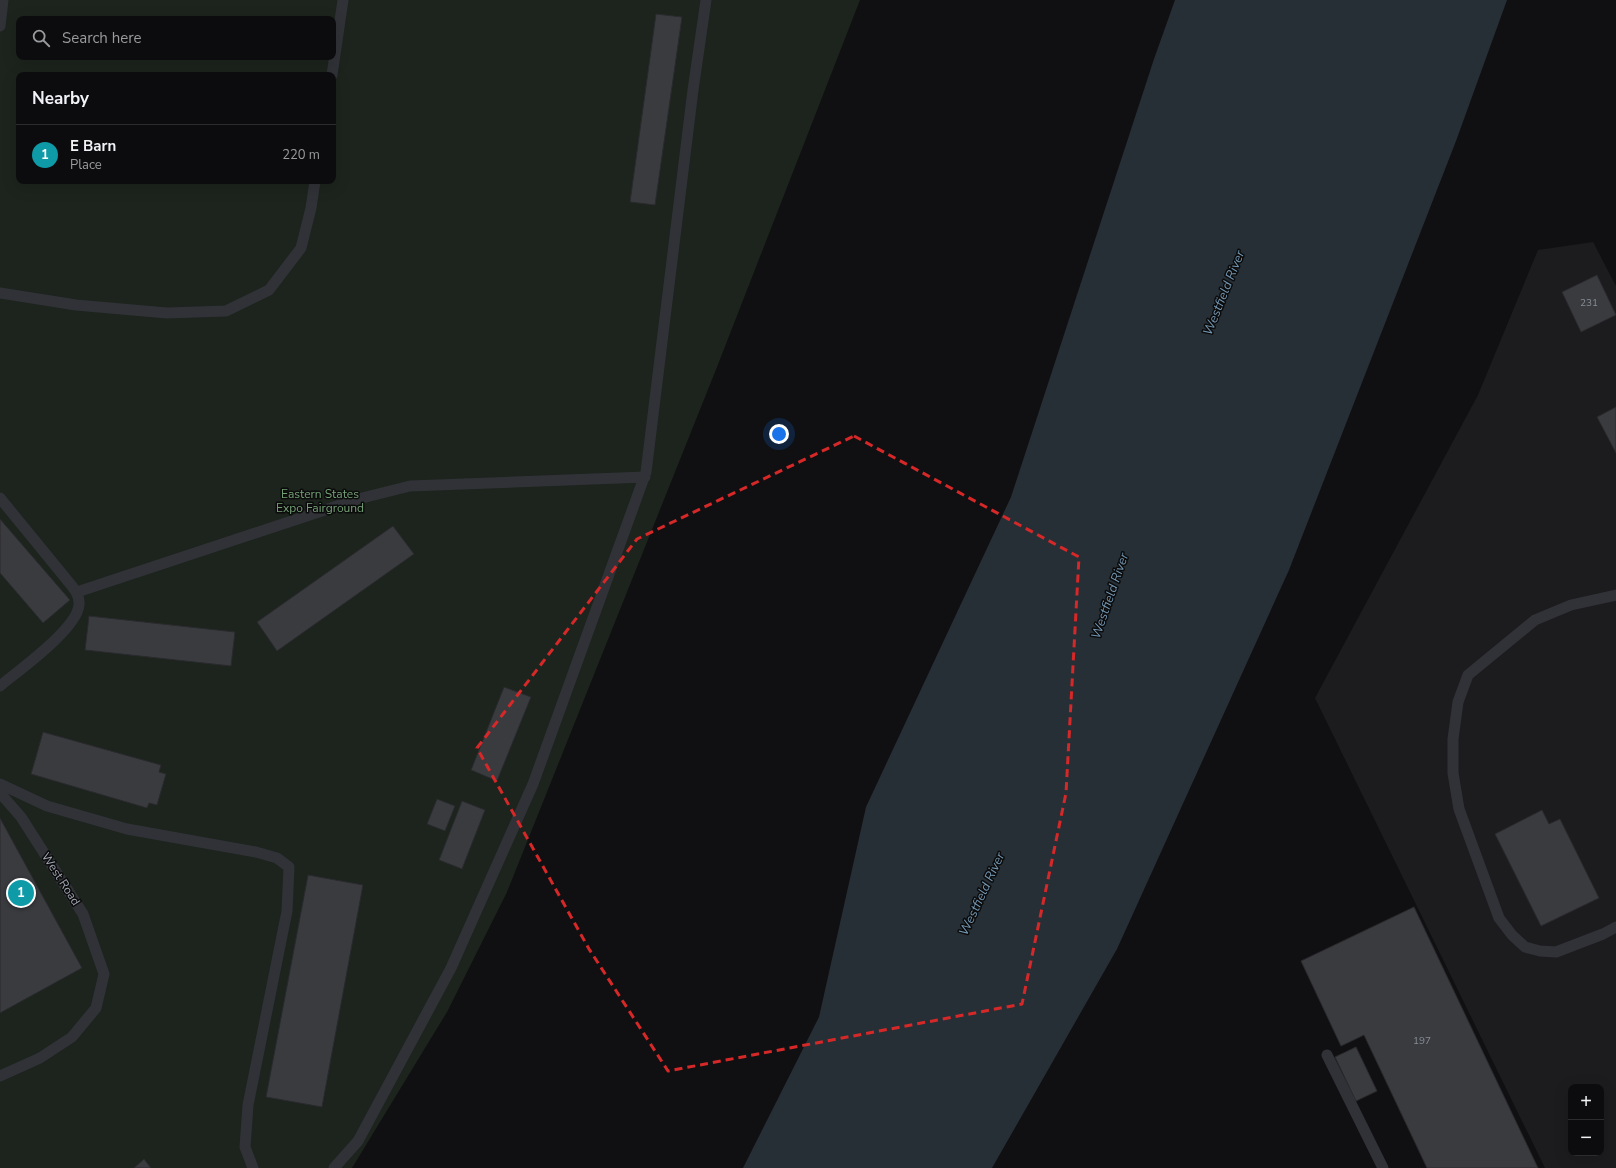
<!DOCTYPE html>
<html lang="en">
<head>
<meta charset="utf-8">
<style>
  :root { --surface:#0c0c0e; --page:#151517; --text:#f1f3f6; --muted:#9a9b9e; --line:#2c2c2e; --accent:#db2777 }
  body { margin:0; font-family:"Nunito Sans",sans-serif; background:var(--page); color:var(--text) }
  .controls { position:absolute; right:12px; bottom:12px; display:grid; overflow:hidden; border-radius:8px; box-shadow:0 4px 16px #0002 }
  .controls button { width:36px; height:36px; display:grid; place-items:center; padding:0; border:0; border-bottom:1px solid var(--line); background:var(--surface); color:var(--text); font:20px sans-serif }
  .you { position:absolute; left:779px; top:434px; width:14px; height:14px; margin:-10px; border:3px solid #fff; border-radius:50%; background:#1a73e8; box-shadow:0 0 0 6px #1a73e833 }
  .badge { display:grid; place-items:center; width:26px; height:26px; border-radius:50%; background:var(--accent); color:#fff; font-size:13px; font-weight:700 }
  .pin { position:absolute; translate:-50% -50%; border:2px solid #fff; box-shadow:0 1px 4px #0006 }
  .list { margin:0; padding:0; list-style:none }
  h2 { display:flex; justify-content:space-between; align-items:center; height:52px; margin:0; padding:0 16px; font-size:17px }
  h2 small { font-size:13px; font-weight:400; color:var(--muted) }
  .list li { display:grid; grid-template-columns:26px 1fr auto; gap:12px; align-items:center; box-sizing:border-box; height:60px; padding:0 16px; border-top:1px solid var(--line) }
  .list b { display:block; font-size:15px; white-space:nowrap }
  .list p { margin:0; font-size:13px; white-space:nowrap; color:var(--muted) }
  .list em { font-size:13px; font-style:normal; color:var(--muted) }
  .icon { flex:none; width:22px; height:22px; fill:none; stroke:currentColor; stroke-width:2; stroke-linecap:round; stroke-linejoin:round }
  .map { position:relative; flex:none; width:1616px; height:1168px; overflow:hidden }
  .search { position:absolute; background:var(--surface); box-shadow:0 4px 16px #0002; left:16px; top:16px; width:320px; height:44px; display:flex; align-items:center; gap:10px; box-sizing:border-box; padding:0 14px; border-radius:8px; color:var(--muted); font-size:15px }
  .panel { position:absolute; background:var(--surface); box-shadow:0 4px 16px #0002; left:16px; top:72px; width:320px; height:112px; border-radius:8px }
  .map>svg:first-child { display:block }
</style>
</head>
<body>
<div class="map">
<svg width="1616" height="1168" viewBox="0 0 1616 1168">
  <rect width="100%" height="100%" fill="#101012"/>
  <!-- built -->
  <path fill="#1c1c1f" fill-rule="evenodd" d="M1593,242L1616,286V1168H1545L1315,698L1478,395L1538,250ZM1571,1087H1601V1153H1571Z"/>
  <!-- green -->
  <path fill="#1c241d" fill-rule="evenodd" d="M0,0H860L717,367L507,892L447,1012L352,1168H0ZM19,19H333V57H19ZM19,75H333V181H19Z"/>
  <!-- water -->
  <path fill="#262f36" d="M1175,0H1507L1456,141L1289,570L1117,949L992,1168H743L819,1017L866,807L1011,497L1154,59Z"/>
  <!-- building -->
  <path fill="#3a3b3f" stroke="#2a2a2e" d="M656,14L682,17L655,205L630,202Z
    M1597,275L1616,315L1581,332L1562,292Z
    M1616,407V453L1597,417Z
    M0,519L70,600L43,623L0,573Z
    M393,526L414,554L277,651L257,622Z
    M89,616L235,632L231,666L85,650Z
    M504,687L531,697L497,781L471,770Z
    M43,732L161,765L159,772L166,774L157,805L149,803L147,808L31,774Z
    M437,799L455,806L445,831L427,824Z
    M462,801L485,810L462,869L439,860Z
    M1542,810L1549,824L1560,819L1599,898L1541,926L1495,834Z
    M0,818L82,968L0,1013Z
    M308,875L363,885L322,1107L266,1097Z
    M1414,907L1538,1168H1427L1364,1035L1341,1046L1301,961Z
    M1356,1047L1377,1091L1356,1101L1335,1057Z
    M144,1159L151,1168H134Z"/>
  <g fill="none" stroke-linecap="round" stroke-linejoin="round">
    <!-- lane -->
    <path stroke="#313237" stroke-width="11" d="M0,26L3,0
      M332,75L343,0
      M0,293L76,305L167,313L226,311L269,290L301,248L311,208L315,181
      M0,498L67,580C73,587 80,595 79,605C77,629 19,670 0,686
      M77,592L358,499L410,486L645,477
      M1616,595L1571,605L1535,620L1468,675L1458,702L1453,739V773L1459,809L1499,918L1512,935L1525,947L1540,951L1556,952L1603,934L1616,927
      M0,784L47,806L127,829L256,852L277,858L289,867L287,911L248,1105L245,1147L253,1168
      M0,793L21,817L83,914L104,974L96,1008L72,1037L40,1058L0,1076
      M1327,1055L1383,1168
      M334,1168L358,1141L451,968L533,784L646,472L693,90L706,0"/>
  </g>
  <!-- marked area -->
  <path fill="none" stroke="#d62828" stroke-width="3" stroke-dasharray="8 5" stroke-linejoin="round" d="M854,436L1079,557L1066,793L1022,1004L668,1071L589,949L477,748L637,539Z"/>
  <g text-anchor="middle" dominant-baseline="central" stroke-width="3" stroke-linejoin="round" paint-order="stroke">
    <!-- number labels -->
    <g font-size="10" fill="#868c96">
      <text x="1589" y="303">231</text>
      <text x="1422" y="1041">197</text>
    </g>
    <!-- park labels -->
    <g font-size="12" fill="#75a076" stroke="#0b0b0c">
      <text x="320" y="494">Eastern States<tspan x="320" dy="14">Expo Fairground</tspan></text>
    </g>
    <!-- street labels -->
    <g font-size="12" fill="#a0a7b3" stroke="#0b0b0c">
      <text transform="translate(61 879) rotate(57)">West Road</text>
    </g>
    <!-- water labels -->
    <g font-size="13" font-style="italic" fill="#7497b2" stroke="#0b0b0c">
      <text transform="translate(1224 293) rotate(-68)">Westfield River</text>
      <text transform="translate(1110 596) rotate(-71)">Westfield River</text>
      <text transform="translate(982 894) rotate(-65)">Westfield River</text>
    </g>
  </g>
</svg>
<div class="controls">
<button>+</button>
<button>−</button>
</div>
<div class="you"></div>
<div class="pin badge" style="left:21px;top:893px;background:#0f9aa8">1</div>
<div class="search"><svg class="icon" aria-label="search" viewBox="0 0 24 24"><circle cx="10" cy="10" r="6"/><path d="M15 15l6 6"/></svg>Search here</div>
<section class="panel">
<h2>Nearby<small></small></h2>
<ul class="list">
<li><span class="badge" style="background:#0f9aa8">1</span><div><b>E Barn</b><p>Place</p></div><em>220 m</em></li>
</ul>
</section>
</div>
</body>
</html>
